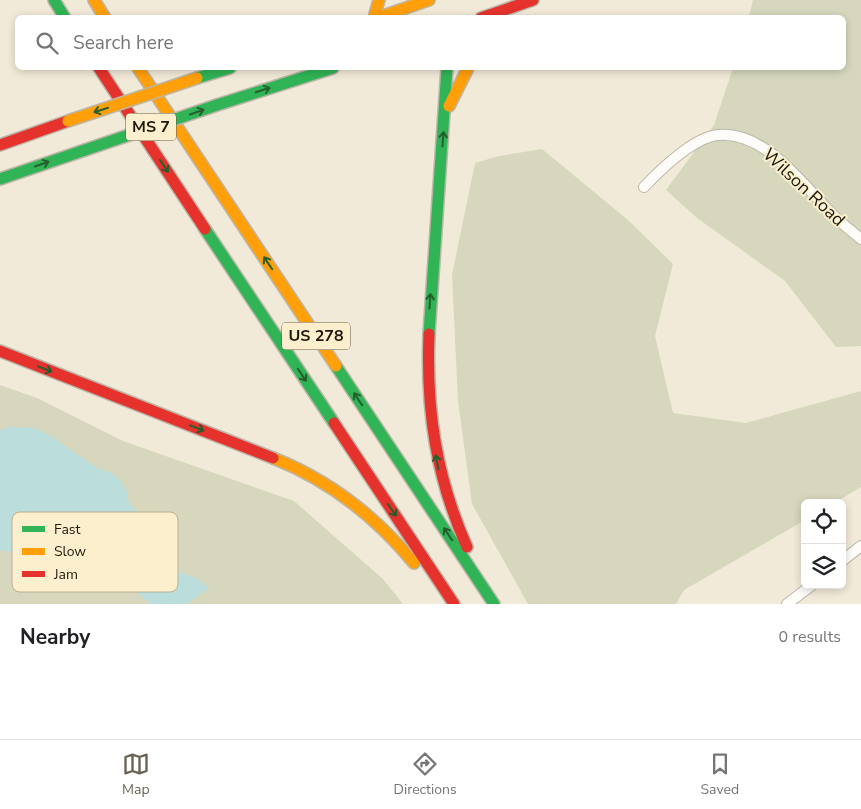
<!DOCTYPE html>
<html lang="en">
<head>
<meta charset="utf-8">
<style>
  :root { --surface:#fff; --page:#f2f2f2; --text:#202124; --muted:#757577; --line:#e0e0e0; --accent:#686253 }
  body { margin:0; font-family:"Nunito Sans",sans-serif; background:var(--page); color:var(--text) }
  .controls { position:absolute; right:15px; bottom:15px; display:grid; overflow:hidden; border-radius:8px; box-shadow:0 2px 8px #0003 }
  .controls button { width:45px; height:45px; display:grid; place-items:center; padding:0; border:0; border-bottom:1px solid var(--line); background:var(--surface); color:var(--text); font:25px sans-serif }
  .list { margin:0; padding:0; list-style:none }
  h2 { display:flex; justify-content:space-between; align-items:center; height:65px; margin:0; padding:0 20px; font-size:21px }
  h2 small { font-size:16px; font-weight:400; color:var(--muted) }
  .icon { flex:none; width:28px; height:28px; fill:none; stroke:currentColor; stroke-width:2; stroke-linecap:round; stroke-linejoin:round }
  .map { position:relative; flex:none; width:861px; height:604px; overflow:hidden }
  .search { position:absolute; background:var(--surface); box-shadow:0 2px 8px #0003; left:15px; right:15px; top:15px; height:55px; display:flex; align-items:center; gap:12px; box-sizing:border-box; padding:0 18px; border-radius:8px; color:var(--muted); font-size:19px }
  .sheet { height:135px; background:var(--surface) }
  nav { display:flex; justify-content:space-around; align-items:center; box-sizing:border-box; height:70px; border-top:1px solid var(--line); background:var(--surface); font-size:14px; color:var(--muted) }
  nav a { display:grid; justify-items:center; gap:2px }
  nav .on { color:var(--accent) }
  .map>svg:first-child { display:block }
</style>
</head>
<body>
<div class="map">
<svg width="861" height="604" viewBox="0 0 861 604">
  <rect width="100%" height="100%" fill="#f2ead8"/>
  <!-- green -->
  <path fill="#d6d7bd" d="M753,0H861V346L836,347L785,281L697,218L666,190L714,125L733,68H844V18L749,17Z
    M542,149L628,220L673,264L655,336L673,413L746,423L861,391V487L834,503H805V520L684,590L676,604H528L472,504L458,401L452,275L475,163L499,156Z
    M0,385L37,398L123,441L294,501L383,579L403,604H0Z"/>
  <!-- water -->
  <path fill="#bbdedc" d="M8,427L35,428L54,438L95,467L113,474L120,480L126,490L129,503L141,517L158,552L171,569L196,578L209,588L187,604H151L135,591L112,583L89,581L75,584L56,578L27,552L0,551V430Z"/>
  <g fill="none" stroke-linecap="round" stroke-linejoin="round">
    <defs>
      <path id="street" d="M644,187C660,170 694,137 718,135C765,130 805,187 834,216C842,224 852,231 861,239
        M842,561L861,546
        M787,604L812,585"/>
      <path id="fast" d="M54,0L65,18
        M197,78L230,68
        M217,105L333,68
        M0,179L85,150
        M205,229L334,423
        M429,334L447,68
        M336,366L494,604"/>
      <path id="slow" d="M94,0L105,18
        M374,18L379,0
        M377,18L429,0
        M138,68L336,366
        M449,106L468,68
        M273,458C329,480 376,517 414,563"/>
      <path id="jam" d="M481,18L533,0
        M99,68L205,229
        M0,145L68,121
        M429,334C426,410 436,477 467,547
        M0,351L273,458
        M334,423L454,604"/>
    </defs>
    <!-- street casing -->
    <use href="#street" stroke="#bcb6a8" stroke-width="12"/>
    <!-- fast casing -->
    <use href="#fast" stroke="#bcb6a8" stroke-width="14"/>
    <!-- slow casing -->
    <use href="#slow" stroke="#bcb6a8" stroke-width="14"/>
    <!-- jam casing -->
    <use href="#jam" stroke="#bcb6a8" stroke-width="14"/>
    <!-- street -->
    <use href="#street" stroke="#fdfcf9" stroke-width="10"/>
    <!-- fast -->
    <use href="#fast" stroke="#30b455" stroke-width="11"/>
    <!-- slow -->
    <use href="#slow" stroke="#ff9f0a" stroke-width="11"/>
    <!-- jam -->
    <use href="#jam" stroke="#e5322d" stroke-width="11"/>
    <defs>
      <path id="fast-bridge" d="M85,150L217,105"/>
      <path id="slow-bridge" d="M68,121L197,78"/>
    </defs>
    <!-- fast-bridge casing -->
    <use href="#fast-bridge" stroke="#bcb6a8" stroke-width="14" stroke-linecap="butt"/>
    <!-- slow-bridge casing -->
    <use href="#slow-bridge" stroke="#bcb6a8" stroke-width="14" stroke-linecap="butt"/>
    <!-- fast-bridge -->
    <use href="#fast-bridge" stroke="#30b455" stroke-width="11"/>
    <!-- slow-bridge -->
    <use href="#slow-bridge" stroke="#ff9f0a" stroke-width="11"/>
  </g>
  <!-- one-way arrows -->
  <defs><path id="oneway-shaft" d="M-6 0H5M1.5-3L5.5 0L1.5 3" fill="none" stroke-width="1.6" stroke-linecap="round" stroke-linejoin="round" transform="scale(1.25)"/></defs>
  <g stroke="#265e2d">
    <use href="#oneway-shaft" transform="translate(263 90) rotate(-18)"/>
    <use href="#oneway-shaft" transform="translate(101 110) rotate(162)"/>
    <use href="#oneway-shaft" transform="translate(197 112) rotate(-19)"/>
    <use href="#oneway-shaft" transform="translate(443 139) rotate(-86)"/>
    <use href="#oneway-shaft" transform="translate(42 164) rotate(-19)"/>
    <use href="#oneway-shaft" transform="translate(164 166) rotate(56)"/>
    <use href="#oneway-shaft" transform="translate(268 263) rotate(-124)"/>
    <use href="#oneway-shaft" transform="translate(430 301) rotate(-86)"/>
    <use href="#oneway-shaft" transform="translate(45 369) rotate(21)"/>
    <use href="#oneway-shaft" transform="translate(302 375) rotate(56)"/>
    <use href="#oneway-shaft" transform="translate(358 399) rotate(-124)"/>
    <use href="#oneway-shaft" transform="translate(197 428) rotate(21)"/>
    <use href="#oneway-shaft" transform="translate(437 462) rotate(-101)"/>
    <use href="#oneway-shaft" transform="translate(392 510) rotate(56)"/>
    <use href="#oneway-shaft" transform="translate(448 534) rotate(-124)"/>
  </g>
  <g text-anchor="middle" dominant-baseline="central" stroke-width="4" stroke-linejoin="round" paint-order="stroke">
    <!-- shield labels -->
    <g fill="#fcefcd" stroke="#605846" stroke-width="1">
      <rect x="126" y="113.5" width="50" height="27" rx="4"/>
      <rect x="282" y="322.5" width="68" height="27" rx="4"/>
    </g>
    <g font-size="16" font-weight="bold" fill="#1d180c">
      <text x="151" y="127">MS 7</text>
      <text x="316" y="336">US 278</text>
    </g>
    <!-- street labels -->
    <g font-size="18" fill="#1d180c" stroke="#fcefcd">
      <text transform="translate(804 187) rotate(43)">Wilson Road</text>
    </g>
  </g>
  <!-- legend -->
  <rect x="12" y="512" width="166" height="80" rx="8" fill="#fcefcd" stroke="#b9ae93" stroke-width="1"/>
  <rect x="22" y="526" width="23" height="6" fill="#30b455"/>
  <rect x="22" y="548" width="23" height="7" fill="#ff9f0a"/>
  <rect x="22" y="571" width="23" height="6" fill="#e5322d"/>
  <g font-size="14" fill="#1d180c">
    <text x="54" y="534">Fast</text>
    <text x="54" y="556">Slow</text>
    <text x="54" y="579">Jam</text>
  </g>
</svg>
<div class="controls">
<button><svg class="icon" aria-label="locate" viewBox="0 0 24 24"><circle cx="12" cy="12" r="6"/><path d="M12 2v4M12 18v4M2 12h4M18 12h4"/></svg></button>
<button><svg class="icon" aria-label="layers" viewBox="0 0 24 24"><path d="M12 4l9 5-9 5-9-5zM3 14l9 5 9-5"/></svg></button>
</div>
<div class="search"><svg class="icon" aria-label="search" viewBox="0 0 24 24"><circle cx="10" cy="10" r="6"/><path d="M15 15l6 6"/></svg>Search here</div>
</div>
<section class="sheet">
<h2>Nearby<small>0 results</small></h2>
<ul class="list">
</ul>
</section>
<nav>
<a class="on"><svg class="icon" aria-label="map" viewBox="0 0 24 24"><path d="M3 6l6-2 6 2 6-2v14l-6 2-6-2-6 2zM9 4v14M15 6v14"/></svg>Map</a>
<a><svg class="icon" aria-label="directions" viewBox="0 0 24 24"><path d="M12 3l9 9-9 9-9-9zM9 14v-3h6M13 9l2 2-2 2"/></svg>Directions</a>
<a><svg class="icon" aria-label="saved" viewBox="0 0 24 24"><path d="M7 4h10v16l-5-4-5 4z"/></svg>Saved</a>
</nav>
</body>
</html>
